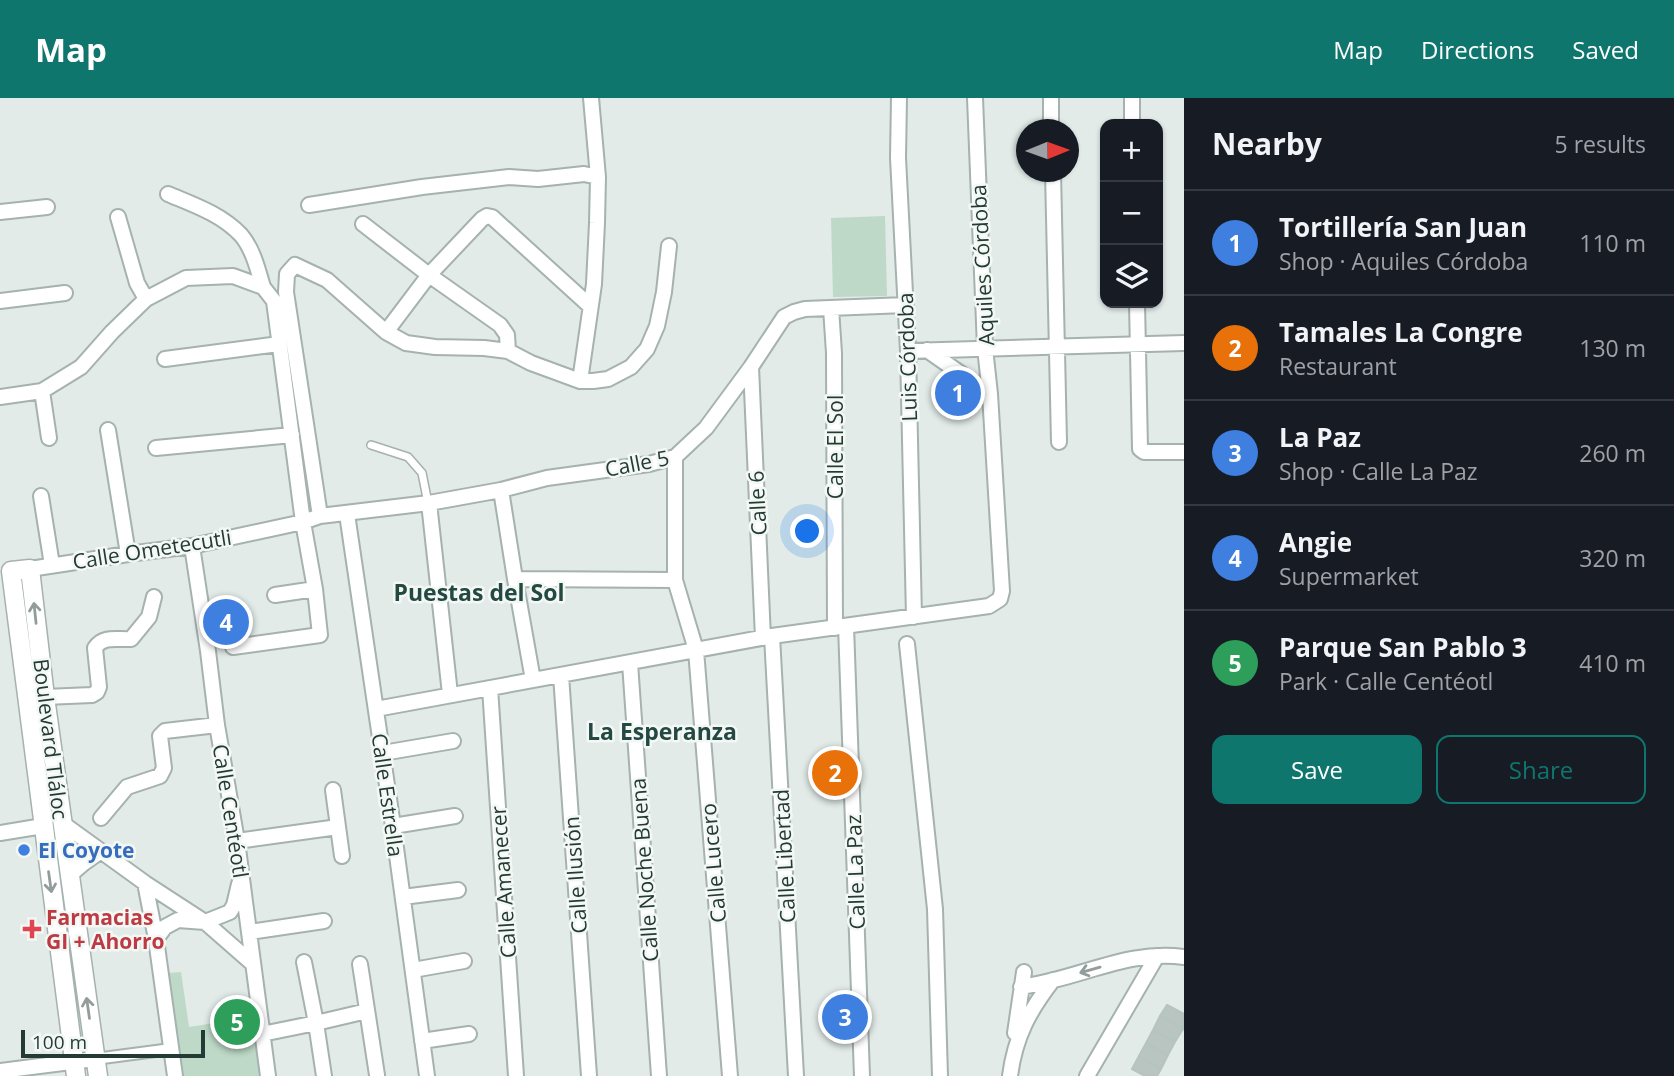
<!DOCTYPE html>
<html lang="en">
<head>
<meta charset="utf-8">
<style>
  :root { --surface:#171b24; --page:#242831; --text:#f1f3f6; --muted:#9ea1a6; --line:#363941; --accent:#0f766e }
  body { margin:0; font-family:"Open Sans",sans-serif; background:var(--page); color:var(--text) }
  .controls { position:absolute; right:21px; top:21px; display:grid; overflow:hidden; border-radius:14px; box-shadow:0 2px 5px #0004 }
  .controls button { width:63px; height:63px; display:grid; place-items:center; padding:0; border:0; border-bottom:2px solid var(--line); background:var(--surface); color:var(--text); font:35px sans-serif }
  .compass { position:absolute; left:1016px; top:21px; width:63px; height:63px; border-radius:50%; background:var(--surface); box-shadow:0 2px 5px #0004; rotate:89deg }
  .scale { position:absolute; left:21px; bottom:18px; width:184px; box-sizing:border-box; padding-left:7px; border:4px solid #243a35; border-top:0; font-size:19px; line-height:24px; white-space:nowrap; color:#243a35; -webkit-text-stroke:5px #f3f8f5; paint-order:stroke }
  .you { position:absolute; left:808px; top:434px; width:24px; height:24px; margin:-18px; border:5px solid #fff; border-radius:50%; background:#1a73e8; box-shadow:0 0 0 10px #1a73e833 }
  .badge { display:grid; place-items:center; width:46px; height:46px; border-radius:50%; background:var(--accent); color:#fff; font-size:23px; font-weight:700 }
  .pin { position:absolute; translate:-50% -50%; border:4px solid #fff; box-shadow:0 2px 7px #0006 }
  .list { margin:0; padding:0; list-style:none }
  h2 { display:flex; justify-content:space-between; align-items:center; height:91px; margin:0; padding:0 28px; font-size:30px }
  h2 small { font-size:23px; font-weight:400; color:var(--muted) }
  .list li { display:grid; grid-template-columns:46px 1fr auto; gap:21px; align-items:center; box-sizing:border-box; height:105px; padding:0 28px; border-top:2px solid var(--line) }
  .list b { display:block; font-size:26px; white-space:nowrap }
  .list p { margin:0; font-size:23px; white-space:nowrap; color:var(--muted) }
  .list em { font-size:23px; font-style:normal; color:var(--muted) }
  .actions { display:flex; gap:14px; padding:21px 28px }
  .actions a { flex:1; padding:16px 0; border:2px solid var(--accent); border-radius:14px; text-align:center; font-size:24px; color:var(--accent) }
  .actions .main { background:var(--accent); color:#fff }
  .icon { flex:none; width:38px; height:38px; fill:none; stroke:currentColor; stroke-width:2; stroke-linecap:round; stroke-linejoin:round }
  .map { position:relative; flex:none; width:1184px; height:978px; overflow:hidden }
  header { display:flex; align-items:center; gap:42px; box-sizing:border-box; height:98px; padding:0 35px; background:var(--accent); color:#fff }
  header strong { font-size:33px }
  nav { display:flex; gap:38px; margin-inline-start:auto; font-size:24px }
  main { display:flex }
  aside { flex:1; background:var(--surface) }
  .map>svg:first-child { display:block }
</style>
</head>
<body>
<header>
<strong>Map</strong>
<nav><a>Map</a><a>Directions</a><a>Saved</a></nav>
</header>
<main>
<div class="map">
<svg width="1184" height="978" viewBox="0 0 1184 978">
  <rect width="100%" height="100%" fill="#e2ebe8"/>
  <!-- green -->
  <path fill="#bed9c7" d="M885,118L887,198L833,199L831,120Z
    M181,874L189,929L253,919L262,978H182L168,875Z"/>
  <!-- building -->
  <path fill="#b8c5c1" stroke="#b6c4bf" stroke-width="2" d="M1167,907L1184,916L1183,931L1160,918Z
    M1160,918L1183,931L1175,944L1153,932Z
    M1153,932L1175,944L1168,957L1146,945Z
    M1146,945L1168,957L1161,971L1139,958Z
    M1139,958L1161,971L1157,978H1145L1132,971Z"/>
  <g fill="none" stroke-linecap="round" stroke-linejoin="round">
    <defs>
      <path id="service" d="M371,347L408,359L422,375L428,405"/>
      <path id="pedestrian" d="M95,961L171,951"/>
      <path id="minor" d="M899,0L898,60L908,253L914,519
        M1051,0V32
        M1132,0V26
        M1053,74L1059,344
        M168,96C194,107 221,116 241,137C253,151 258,172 263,189
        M309,107L422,89L509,79L538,81L584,76L598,79
        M0,114L47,109
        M118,119L137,185L146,201
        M363,126L429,177L500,227L507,237L508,253
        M0,203L65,195
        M1137,205L1140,351L1144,354H1184
        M831,210L834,255L835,530
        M386,234L429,177L482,121L487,118L492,119L590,208
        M927,252L990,296
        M908,253L1184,245
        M165,261L279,246
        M751,269L763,540
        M580,283L594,186L597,125L598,79L591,0
        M42,293L49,340
        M0,299L42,293L81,269L112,234L146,201L186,180L233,178L263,189L274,203L303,424L315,491L320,537L233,549
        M108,332L128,456
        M156,350L292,337
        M675,359V482L696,552L730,978
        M501,392L515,481L533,582
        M41,398L52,467
        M429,405L450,596
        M347,416L393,728L427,978
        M320,418L286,194L287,176L295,167L327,182L386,234L406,245L435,249L484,250L508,253L531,265L580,283H593L608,281L631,269L647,251L657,228L664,194L669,148
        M192,448L208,553L217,627L237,743L268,978
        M30,471L128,456L192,448L303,424L320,418L429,405L501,392L547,380L649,366L675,359L706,330L751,269L784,219L794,214L805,211L905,207
        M515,481L675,482
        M275,497L315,491
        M846,528L862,978
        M772,538L796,978
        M907,546L935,811L940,978
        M630,565L659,978
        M561,577L589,978
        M490,590L516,978
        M45,599L92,597L97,594L99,589L95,550C103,537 118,542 131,541L149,519L154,499
        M376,611L772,538L989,508L1000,501L1002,493L990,296L985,250L975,0
        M383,655L453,643
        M333,692L342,758
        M101,720L127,689L160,678L164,670L160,638L165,633L217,627
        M62,725L145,785L205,824L253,866
        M393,728L455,718
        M0,735L43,728
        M237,743L338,729
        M70,777L84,765L101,753
        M145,785L156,841L175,978
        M403,799L458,792
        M250,834L324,823
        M156,841L165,829L178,822L205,824L230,814L234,807L239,786
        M304,864L316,925L324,978
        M360,866L377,977
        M413,872L464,863
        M1021,889C1032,887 1043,885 1054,882C1099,871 1136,853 1184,859
        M1015,935L1024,874
        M262,936L316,925L367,913
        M422,943L469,936
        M0,973L95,961
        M1010,978C1015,939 1029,913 1053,882
        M1087,978L1157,858"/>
      <path id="tertiary" d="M76,978L11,473L30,471L45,599L98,978"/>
    </defs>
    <!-- service casing -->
    <use href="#service" stroke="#a5b2af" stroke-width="10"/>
    <!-- pedestrian casing -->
    <use href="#pedestrian" stroke="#a5b2af" stroke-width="14"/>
    <!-- minor casing -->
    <use href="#minor" stroke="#a5b2af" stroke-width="18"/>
    <!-- tertiary casing -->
    <use href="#tertiary" stroke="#a5b2af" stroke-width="21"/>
    <!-- service -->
    <use href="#service" stroke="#fff" stroke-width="7"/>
    <!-- pedestrian -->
    <use href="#pedestrian" stroke="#fff" stroke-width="10"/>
    <!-- minor -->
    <use href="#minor" stroke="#fff" stroke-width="14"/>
    <!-- tertiary -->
    <use href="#tertiary" stroke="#fff" stroke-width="18"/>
  </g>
  <!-- one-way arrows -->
  <defs><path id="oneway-shaft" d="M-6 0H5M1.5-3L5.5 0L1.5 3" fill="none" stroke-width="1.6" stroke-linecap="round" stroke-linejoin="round" transform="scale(1.75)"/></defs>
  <g stroke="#929c9a">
    <use href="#oneway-shaft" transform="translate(35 515) rotate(-96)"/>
    <use href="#oneway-shaft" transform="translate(50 784) rotate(82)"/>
    <use href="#oneway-shaft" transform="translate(1090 872) rotate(164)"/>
    <use href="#oneway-shaft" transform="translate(88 910) rotate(-98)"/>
  </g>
  <!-- markers -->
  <circle fill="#3f7fe0" stroke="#f3f8f5" stroke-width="2.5" cx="24" cy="752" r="7"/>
  <path fill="#e0444e" stroke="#f3f8f5" stroke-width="2.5" d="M28.5 820.5h7v7h7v7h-7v7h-7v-7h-7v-7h7z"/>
  <g text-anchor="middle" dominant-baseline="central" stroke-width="5" stroke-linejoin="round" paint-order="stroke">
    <!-- street labels -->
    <g font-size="21" fill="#243a35" stroke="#f3f8f5">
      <text transform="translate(982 167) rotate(-93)">Aquiles Córdoba</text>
      <text transform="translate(907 259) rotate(-92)">Luis Córdoba</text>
      <text transform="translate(835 349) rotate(-90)">Calle El Sol</text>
      <text transform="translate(637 365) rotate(-11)">Calle 5</text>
      <text transform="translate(757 405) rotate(-93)">Calle 6</text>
      <text transform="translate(152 451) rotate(-9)">Calle Ometecutli</text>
      <text transform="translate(51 641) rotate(83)">Boulevard Tláloc</text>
      <text transform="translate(388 697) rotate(82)">Calle Estrella</text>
      <text transform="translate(231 713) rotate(81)">Calle Centéotl</text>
      <text transform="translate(784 758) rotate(-93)">Calle Libertad</text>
      <text transform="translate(713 765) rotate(-95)">Calle Lucero</text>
      <text transform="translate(644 772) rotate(-94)">Calle Noche Buena</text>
      <text transform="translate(855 774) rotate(-92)">Calle La Paz</text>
      <text transform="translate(575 777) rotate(-94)">Calle Ilusión</text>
      <text transform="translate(503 784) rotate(-94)">Calle Amanecer</text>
    </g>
    <!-- shop labels -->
    <g font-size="21" font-weight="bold" fill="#366cbe" stroke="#f3f8f5" text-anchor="start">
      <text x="38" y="752">El Coyote</text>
    </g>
    <!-- health labels -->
    <g font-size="21" font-weight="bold" fill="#be3a42" stroke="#f3f8f5" text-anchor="start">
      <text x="46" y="819">Farmacias<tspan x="46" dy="24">GI + Ahorro</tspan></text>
    </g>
    <!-- neighbourhood labels -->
    <g font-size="23" font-weight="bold" fill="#234942" stroke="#f3f8f5">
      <text x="479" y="494">Puestas del Sol</text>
      <text x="662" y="633">La Esperanza</text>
    </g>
  </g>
</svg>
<div class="controls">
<button>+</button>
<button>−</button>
<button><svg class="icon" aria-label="layers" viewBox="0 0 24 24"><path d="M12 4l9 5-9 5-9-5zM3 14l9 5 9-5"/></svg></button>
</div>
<svg class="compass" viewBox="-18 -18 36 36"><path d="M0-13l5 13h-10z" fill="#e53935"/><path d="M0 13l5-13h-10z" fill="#9ea1a6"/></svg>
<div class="scale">100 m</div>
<div class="you"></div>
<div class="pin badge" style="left:958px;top:295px;background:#3f7fe0">1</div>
<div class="pin badge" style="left:835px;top:675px;background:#e8710a">2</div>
<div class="pin badge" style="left:845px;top:919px;background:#3f7fe0">3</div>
<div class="pin badge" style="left:226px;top:524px;background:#3f7fe0">4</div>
<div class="pin badge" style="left:237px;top:924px;background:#2e9e5b">5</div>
</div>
<aside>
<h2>Nearby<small>5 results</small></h2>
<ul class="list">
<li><span class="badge" style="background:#3f7fe0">1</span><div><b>Tortillería San Juan</b><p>Shop · Aquiles Córdoba</p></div><em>110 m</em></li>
<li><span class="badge" style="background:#e8710a">2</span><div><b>Tamales La Congre</b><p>Restaurant</p></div><em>130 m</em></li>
<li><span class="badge" style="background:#3f7fe0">3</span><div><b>La Paz</b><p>Shop · Calle La Paz</p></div><em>260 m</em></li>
<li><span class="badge" style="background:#3f7fe0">4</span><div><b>Angie</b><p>Supermarket</p></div><em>320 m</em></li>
<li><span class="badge" style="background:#2e9e5b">5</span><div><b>Parque San Pablo 3</b><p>Park · Calle Centéotl</p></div><em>410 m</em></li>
</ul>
<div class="actions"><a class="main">Save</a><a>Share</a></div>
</aside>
</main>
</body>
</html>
